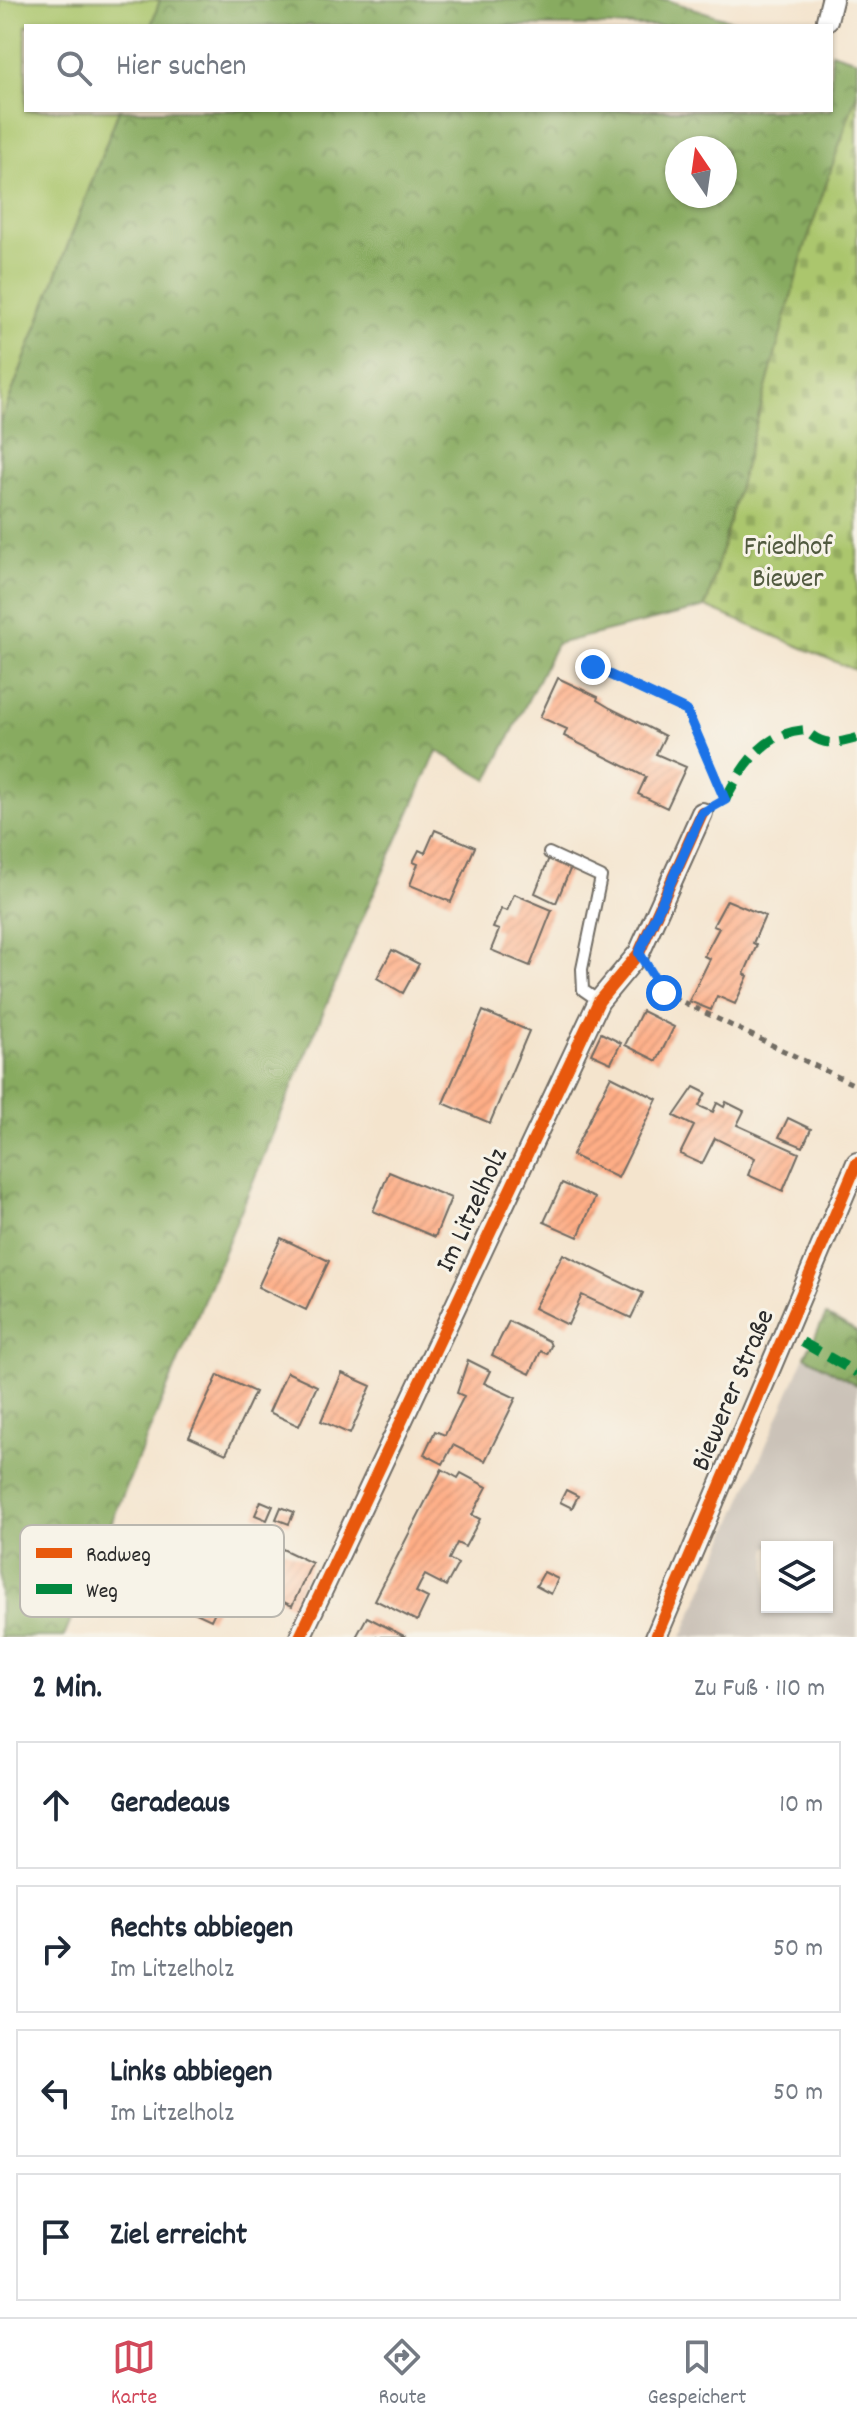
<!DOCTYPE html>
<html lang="de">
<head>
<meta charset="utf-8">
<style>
  :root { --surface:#fff; --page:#f6f6f7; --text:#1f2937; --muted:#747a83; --line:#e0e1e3; --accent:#d1495b }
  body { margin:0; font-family:Dekko,sans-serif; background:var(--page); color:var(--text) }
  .controls { position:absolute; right:24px; bottom:24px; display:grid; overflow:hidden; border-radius:0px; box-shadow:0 2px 6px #0004 }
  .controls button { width:72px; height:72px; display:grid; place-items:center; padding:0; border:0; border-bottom:2px solid var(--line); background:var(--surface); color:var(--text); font:40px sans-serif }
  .compass { position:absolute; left:665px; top:136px; width:72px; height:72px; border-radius:50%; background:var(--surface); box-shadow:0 2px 6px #0004; rotate:347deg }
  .stop { position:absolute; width:24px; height:24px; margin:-18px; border:6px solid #1a73e8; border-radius:50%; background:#fff }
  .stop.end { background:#1a73e8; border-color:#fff; box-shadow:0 2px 8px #0008 }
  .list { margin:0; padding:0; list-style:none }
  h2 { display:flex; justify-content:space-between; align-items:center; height:104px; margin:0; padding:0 32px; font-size:34px }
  h2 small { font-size:26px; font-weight:400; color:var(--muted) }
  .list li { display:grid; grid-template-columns:52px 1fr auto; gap:24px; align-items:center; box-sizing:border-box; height:128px; margin:0 16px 16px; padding:0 16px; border:2px solid var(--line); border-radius:0px }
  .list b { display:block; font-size:30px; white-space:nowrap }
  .list p { margin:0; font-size:26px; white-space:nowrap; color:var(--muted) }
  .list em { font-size:26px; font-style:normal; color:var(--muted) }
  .icon { flex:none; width:44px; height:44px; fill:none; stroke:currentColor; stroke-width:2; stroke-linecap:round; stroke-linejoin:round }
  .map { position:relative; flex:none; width:857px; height:1637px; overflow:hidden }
  .search { position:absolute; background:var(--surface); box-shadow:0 2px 6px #0004; left:24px; right:24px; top:24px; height:88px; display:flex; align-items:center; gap:20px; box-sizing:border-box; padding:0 28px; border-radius:0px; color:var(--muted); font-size:30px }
  .sheet { height:680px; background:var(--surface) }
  nav { display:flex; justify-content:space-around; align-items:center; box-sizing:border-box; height:112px; border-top:2px solid var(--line); background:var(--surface); font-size:22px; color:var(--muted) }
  nav a { display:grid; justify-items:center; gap:4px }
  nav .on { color:var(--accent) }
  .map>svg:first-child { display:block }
</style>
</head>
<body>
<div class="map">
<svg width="857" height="1637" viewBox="0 0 857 1637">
  <defs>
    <pattern id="forest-crowns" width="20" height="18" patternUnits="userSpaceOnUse" patternTransform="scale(2)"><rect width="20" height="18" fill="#88ab60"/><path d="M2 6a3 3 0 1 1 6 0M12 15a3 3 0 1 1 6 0" fill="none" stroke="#6f8b4f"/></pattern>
    <pattern id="cemetery-stones" width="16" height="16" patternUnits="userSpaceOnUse" patternTransform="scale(2)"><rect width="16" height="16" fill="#abc66d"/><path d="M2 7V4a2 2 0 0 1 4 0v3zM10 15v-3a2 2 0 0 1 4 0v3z" fill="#93aa5f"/></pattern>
    <pattern id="building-hatch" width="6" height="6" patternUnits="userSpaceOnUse" patternTransform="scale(2)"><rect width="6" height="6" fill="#fead86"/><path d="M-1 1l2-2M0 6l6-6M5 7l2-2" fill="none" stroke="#da9574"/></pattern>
  </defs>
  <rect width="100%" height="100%" fill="#f7f3e8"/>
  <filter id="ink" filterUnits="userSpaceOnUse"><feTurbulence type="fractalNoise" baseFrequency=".0125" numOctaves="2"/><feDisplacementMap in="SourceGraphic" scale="16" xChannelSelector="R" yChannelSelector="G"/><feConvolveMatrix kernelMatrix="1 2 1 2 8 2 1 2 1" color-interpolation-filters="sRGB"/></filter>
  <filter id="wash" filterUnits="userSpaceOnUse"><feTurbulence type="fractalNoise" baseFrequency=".006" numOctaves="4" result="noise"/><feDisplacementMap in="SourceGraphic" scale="32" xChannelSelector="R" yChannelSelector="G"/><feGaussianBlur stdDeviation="1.8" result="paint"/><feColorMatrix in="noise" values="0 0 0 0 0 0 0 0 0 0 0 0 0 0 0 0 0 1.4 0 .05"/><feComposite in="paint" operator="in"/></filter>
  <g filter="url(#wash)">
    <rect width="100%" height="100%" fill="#f4e4cd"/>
    <!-- industrial -->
    <path fill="#cbc2b8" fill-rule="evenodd" d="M805,1356L857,1385V1637H682ZM767,1547H827V1607H767Z"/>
    <!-- green -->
    <path fill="#abc66d" stroke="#6b784c" stroke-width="2" d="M0,0H160L151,26H26V110H119L0,424Z"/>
    <!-- forest -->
    <path fill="url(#forest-crowns)" stroke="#5a6b46" stroke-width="2" fill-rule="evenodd" d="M160,0H667L749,26H151Z
      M831,52L857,60V93L804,250L706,607L556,644L488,780L437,751L357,931L64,1637H0V424L119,110H831ZM677,148H725V196H677Z
      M826,1315L857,1332V1385L805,1356Z"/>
    <!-- cemetery -->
    <path fill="url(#cemetery-stones)" stroke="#6b784c" stroke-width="2" d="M857,93V671L706,607L804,250Z"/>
    <g id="blocks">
      <!-- building -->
      <path fill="url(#building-hatch)" d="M558,678L598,697L597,700L610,708L665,736L656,754L686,767L667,808L638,794L646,777L564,736L567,729L540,717Z
        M435,830L475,847L451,902L410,885L418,864L413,862L419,850L425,853Z
        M549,858L571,867L556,903L535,893Z
        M514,894L552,910L530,966L491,950L499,930L493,928L501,909L507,911Z
        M727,900L765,916L753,943L757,945L744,974L748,976L735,1004L717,996L711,1010L689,1001L710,959L704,956L719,928L713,926Z
        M392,950L419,964L403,993L377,978Z
        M483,1011L529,1031L490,1123L443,1103Z
        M642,1011L674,1027L657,1061L625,1045Z
        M601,1033L621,1043L611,1063L591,1054Z
        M611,1076L657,1099L618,1178L572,1155Z
        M694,1087L706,1093L699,1106L713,1112L717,1103L724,1107L726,1102L744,1111L737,1125L799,1153L783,1191L748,1175L755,1158L715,1138L702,1164L680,1154L694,1126L674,1116Z
        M788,1118L811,1129L803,1147L779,1137Z
        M389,1172L451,1198L435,1237L373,1211Z
        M562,1183L595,1198L578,1237L544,1222Z
        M281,1238L329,1261L306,1310L258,1287Z
        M563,1254L643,1293L631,1318L582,1295L568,1325L534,1308Z
        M509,1321L549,1341L551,1346L547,1354L541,1351L530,1374L492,1355Z
        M468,1360L490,1371L484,1383L516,1398L485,1461L453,1445L443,1464L424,1454L435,1431L445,1435L457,1410L464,1396L457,1393Z
        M287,1372L317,1386L299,1426L269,1412Z
        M342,1373L371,1386L350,1434L321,1421Z
        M218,1375L255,1392L226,1454L189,1437Z
        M442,1469L458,1478L461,1473L487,1487L472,1515L480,1519L465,1547L457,1543L449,1559L458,1564L446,1586L425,1575L420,1584L416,1592L428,1598L417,1621L375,1600Z
        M566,1490L578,1496L572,1508L560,1502Z
        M261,1501L273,1506L267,1520L255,1515Z
        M281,1507L294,1512L289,1524L276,1519Z
        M274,1545L312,1563L292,1606L254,1588Z
        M205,1550L237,1566L211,1620L179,1605Z
        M544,1572L558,1579L551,1594L536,1586Z
        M367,1617L406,1637H356Z"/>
    </g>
  </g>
  <g filter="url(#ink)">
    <use href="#blocks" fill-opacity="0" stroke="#716c64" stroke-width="2"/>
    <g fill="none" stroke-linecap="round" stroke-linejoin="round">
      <defs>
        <path id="service" d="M549,853L601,877L582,969L583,990L599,1001"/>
        <path id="minor" d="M827,20L832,0
          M300,1637L599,1001L639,953L702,813
          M656,1637L857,1163"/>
      </defs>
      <!-- service casing -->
      <use href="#service" stroke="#716c64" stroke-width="14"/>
      <!-- minor casing -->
      <use href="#minor" stroke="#716c64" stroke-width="24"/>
      <!-- path -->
      <path stroke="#716c64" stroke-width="5" stroke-dasharray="6 6" stroke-linecap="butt" d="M593,667L687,711L725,800L721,802
        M650,971L664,993L857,1086"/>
      <!-- service -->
      <use href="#service" stroke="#fff" stroke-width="10"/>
      <!-- minor -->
      <use href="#minor" stroke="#fff" stroke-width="20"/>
      <!-- quiet -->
      <path stroke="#00873e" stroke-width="10" stroke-dasharray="20 10" stroke-linecap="butt" d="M725,800C743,765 763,733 805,730C823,747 835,744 857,738
        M802,1342L857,1373"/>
      <defs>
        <path id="cycleway" d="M300,1637L599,1001L639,953L702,813
          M656,1637L857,1163"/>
      </defs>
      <!-- cycleway casing -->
      <use href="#cycleway" stroke="#f7f3e8" stroke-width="17"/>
      <!-- cycleway -->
      <use href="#cycleway" stroke="#e8590c" stroke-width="12"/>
    </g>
  </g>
  <g fill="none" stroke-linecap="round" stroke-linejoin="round" filter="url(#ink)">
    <!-- route -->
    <path stroke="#1a73e8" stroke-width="10" d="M593,667L687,711L725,800L702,813L639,953L664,993"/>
  </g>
  <g text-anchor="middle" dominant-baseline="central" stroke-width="6" stroke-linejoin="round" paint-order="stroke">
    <!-- park labels -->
    <g font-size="28" fill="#515a3f" stroke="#f7f3e8">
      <text x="788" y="549">Friedhof<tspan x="788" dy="32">Biewer</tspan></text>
    </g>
    <!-- street labels -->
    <g font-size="28" fill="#2b2b2b" stroke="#f7f3e8">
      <text transform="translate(474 1211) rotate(-65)">Im Litzelholz</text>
      <text transform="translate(735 1391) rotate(-67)">Biewerer Straße</text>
    </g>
  </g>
  <!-- legend -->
  <rect x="20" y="1525" width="264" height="92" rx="12" fill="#f7f3e8" stroke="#bab7af" stroke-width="2"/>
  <rect x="36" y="1548" width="36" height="10" fill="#e8590c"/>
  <rect x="36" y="1584" width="36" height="10" fill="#00873e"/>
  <g font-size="22" fill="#2b2b2b">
    <text x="86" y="1561">Radweg</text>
    <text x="86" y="1597">Weg</text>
  </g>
</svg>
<div class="controls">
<button><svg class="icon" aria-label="layers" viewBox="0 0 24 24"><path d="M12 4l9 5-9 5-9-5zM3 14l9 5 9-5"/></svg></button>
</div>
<svg class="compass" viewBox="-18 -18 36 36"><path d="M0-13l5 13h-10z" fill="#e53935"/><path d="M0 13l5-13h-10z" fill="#747a83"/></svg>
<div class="stop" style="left:664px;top:993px"></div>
<div class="stop end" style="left:593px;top:667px"></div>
<div class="search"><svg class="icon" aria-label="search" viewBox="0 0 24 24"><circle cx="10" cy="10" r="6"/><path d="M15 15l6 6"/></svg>Hier suchen</div>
</div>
<section class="sheet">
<h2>2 Min.<small>Zu Fuß · 110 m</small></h2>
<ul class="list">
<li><svg class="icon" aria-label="ahead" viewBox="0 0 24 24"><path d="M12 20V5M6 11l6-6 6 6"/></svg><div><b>Geradeaus</b></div><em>10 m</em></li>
<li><svg class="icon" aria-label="right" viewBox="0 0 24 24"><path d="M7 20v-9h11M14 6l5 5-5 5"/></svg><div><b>Rechts abbiegen</b><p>Im Litzelholz</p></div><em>50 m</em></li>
<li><svg class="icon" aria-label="left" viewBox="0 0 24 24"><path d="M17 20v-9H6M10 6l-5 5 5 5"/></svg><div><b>Links abbiegen</b><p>Im Litzelholz</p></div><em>50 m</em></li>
<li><svg class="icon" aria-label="arrive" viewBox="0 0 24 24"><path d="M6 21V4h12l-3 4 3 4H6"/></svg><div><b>Ziel erreicht</b></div></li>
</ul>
</section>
<nav>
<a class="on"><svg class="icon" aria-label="map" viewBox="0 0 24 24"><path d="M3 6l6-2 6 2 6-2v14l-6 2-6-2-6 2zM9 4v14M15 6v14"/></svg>Karte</a>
<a><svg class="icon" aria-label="directions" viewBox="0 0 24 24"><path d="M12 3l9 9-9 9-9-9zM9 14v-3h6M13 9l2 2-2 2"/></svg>Route</a>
<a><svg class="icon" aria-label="saved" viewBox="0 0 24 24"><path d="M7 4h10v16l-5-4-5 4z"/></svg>Gespeichert</a>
</nav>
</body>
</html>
